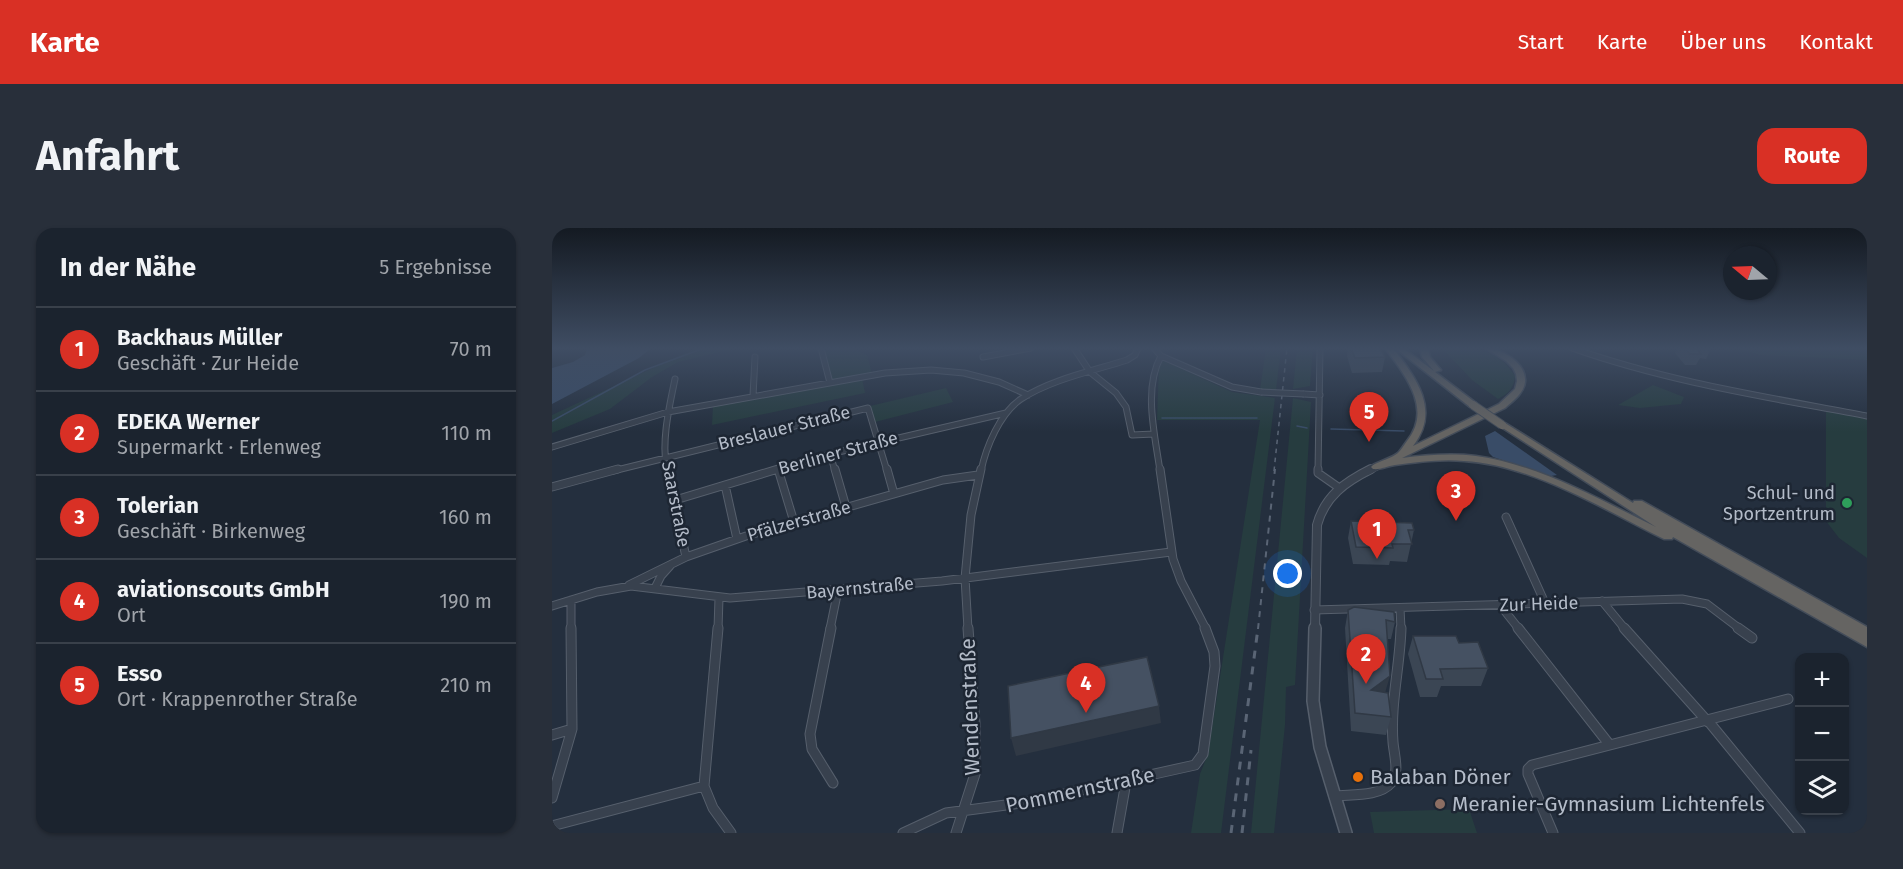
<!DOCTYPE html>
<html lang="de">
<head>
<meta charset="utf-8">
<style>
  :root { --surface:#1b232e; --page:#282f3a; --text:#f1f3f6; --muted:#a0a4aa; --line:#39404a; --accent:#d93025 }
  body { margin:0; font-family:"Fira Sans",sans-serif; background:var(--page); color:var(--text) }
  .controls { position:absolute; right:18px; bottom:18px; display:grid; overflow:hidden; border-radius:12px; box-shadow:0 2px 4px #0004 }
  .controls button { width:54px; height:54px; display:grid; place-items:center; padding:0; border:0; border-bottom:2px solid var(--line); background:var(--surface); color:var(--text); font:30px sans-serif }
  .compass { position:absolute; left:1171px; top:18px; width:54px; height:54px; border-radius:50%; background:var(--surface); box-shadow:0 2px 4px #0004; rotate:289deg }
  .you { position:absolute; left:736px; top:346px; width:21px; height:21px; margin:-15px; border:4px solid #fff; border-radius:50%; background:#1a73e8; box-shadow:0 0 0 9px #1a73e833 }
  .badge { display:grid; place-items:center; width:39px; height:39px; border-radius:50%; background:var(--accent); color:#fff; font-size:20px; font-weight:700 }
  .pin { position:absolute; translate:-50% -50px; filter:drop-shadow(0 2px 3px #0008) }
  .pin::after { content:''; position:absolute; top:32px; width:21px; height:18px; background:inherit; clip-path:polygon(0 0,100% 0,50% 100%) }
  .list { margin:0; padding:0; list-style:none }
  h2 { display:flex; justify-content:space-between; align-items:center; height:78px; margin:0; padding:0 24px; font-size:26px }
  h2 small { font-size:20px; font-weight:400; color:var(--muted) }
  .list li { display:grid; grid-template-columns:39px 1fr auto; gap:18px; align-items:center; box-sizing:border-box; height:84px; padding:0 24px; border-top:2px solid var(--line) }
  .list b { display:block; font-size:22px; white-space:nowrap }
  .list p { margin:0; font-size:20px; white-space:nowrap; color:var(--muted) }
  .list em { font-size:20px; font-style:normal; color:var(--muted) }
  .icon { flex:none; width:33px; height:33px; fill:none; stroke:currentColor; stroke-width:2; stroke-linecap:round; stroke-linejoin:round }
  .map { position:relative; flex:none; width:1315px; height:605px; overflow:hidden; border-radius:18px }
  header { display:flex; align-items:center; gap:36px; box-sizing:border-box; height:84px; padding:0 30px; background:var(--accent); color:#fff }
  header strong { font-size:28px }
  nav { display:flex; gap:33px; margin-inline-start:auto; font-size:21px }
  .intro { display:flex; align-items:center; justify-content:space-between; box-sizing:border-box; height:144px; padding:0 36px }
  h1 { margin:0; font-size:42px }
  .button { padding:15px 27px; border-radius:18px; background:var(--accent); color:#fff; font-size:21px; font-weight:700 }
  main { display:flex; gap:36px; padding:0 36px }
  aside { flex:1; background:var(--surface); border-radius:18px; box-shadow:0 2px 4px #0004 }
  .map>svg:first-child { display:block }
</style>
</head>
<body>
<header>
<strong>Karte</strong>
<nav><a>Start</a><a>Karte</a><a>Über uns</a><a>Kontakt</a></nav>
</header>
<div class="intro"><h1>Anfahrt</h1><a class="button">Route</a></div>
<main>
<aside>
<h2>In der Nähe<small>5 Ergebnisse</small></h2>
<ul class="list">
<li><span class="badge">1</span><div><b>Backhaus Müller</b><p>Geschäft · Zur Heide</p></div><em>70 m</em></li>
<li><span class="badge">2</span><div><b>EDEKA Werner</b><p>Supermarkt · Erlenweg</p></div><em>110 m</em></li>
<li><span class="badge">3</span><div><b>Tolerian</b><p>Geschäft · Birkenweg</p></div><em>160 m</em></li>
<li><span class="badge">4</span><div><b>aviationscouts GmbH</b><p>Ort</p></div><em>190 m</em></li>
<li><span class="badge">5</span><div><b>Esso</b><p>Ort · Krappenrother Straße</p></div><em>210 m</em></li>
</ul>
</aside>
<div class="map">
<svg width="1315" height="605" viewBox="0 0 1315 605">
  <rect width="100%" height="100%" fill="#242f3e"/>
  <!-- green -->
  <path fill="#263c3f" d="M144,120H184L126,134L100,149L58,181L0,205V187Z
    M280,120H300L315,127L320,146L280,152L273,124Z
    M714,120H729L724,162H708Z
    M745,120H761L758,158L741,161Z
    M890,120C921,120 944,118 963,148C962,160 956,166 946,171L920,152Z
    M1182,120H1315V132L1209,127Z
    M610,132L680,164L723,170L669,605H639L648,546L656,526L708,192H605L607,137Z
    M310,150L313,165L160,197L161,177Z
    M1101,157L1132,169L1129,176L1088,180L1066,177Z
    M394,160L401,174L323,194L318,178Z
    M741,170L759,174L743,457L734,459L733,497L722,605H699Z
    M1274,183L1315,191V330L1287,310L1274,293Z
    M917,581L925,605H822L818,584Z"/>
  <!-- water -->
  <path fill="#394c67" d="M35,120H99L87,130L0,176V140L21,134L33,127Z
    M943,203L998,242L1005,247L999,248L941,229L937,225L933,208Z"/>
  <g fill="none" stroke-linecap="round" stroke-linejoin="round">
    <!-- stream -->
    <path stroke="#394c67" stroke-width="1.5" d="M610,190H705
      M0,193L93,142L152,120
      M745,198L755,200
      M779,201L852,203"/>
    <defs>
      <path id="minor-far2" d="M269,120L278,155
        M522,120L538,144L564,165L574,179L580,207L602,206
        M602,120L609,128L680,159L709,164
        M1020,120C1116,154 1215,169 1315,188
        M431,129L479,120
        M752,166L768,167
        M201,168L203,129
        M0,219L116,184L333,145L379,142L412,145L447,154L476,167
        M278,226L283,243
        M61,243L316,180L335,243
        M115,243C109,214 117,180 123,151
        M221,243L278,226L454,185
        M429,243C434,219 448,185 469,171C500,151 541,143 575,132L583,127L586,120
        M608,243C603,207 591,161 609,128
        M766,243L768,120"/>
      <path id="minor-far1" d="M115,241L134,329
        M226,241L242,294
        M283,241L294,279
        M335,241L342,266
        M608,241L621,331L629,353L654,401
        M766,241V245L786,259
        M173,257L185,311
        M0,259L66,241
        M120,273L226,241
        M954,289L993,375
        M77,357L134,329L194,308L391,252L426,247
        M103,360L109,348L118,338
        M19,372V401
        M1050,373L1073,401
        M948,377L967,401
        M0,378L45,364L79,358L178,370L390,353L619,324
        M848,380L849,401
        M762,382L1130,371L1155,376L1188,401
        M166,401L167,370
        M278,401L286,362
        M416,401L413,350L419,287L429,241"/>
      <path id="minor" d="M166,400L152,558L161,580L179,605
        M279,400L258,506L260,521L281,555
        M966,400L1057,516
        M1072,400L1156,494
        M1186,400L1200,410
        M1157,494L1248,605
        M0,507L20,501
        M782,568C799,566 827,569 839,555C848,544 842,527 841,514C838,476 848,438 849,400
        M0,570L20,501L19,400
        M0,598L152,558
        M351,605L394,585L476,574L643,537L651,526L663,438L662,424L653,400
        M404,605L423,546V496L416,400
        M565,605L574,554
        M1001,605L976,546V541L980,537L1236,471"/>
      <path id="tertiary-far2" d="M816,243L824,239"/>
      <path id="tertiary-far1" d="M763,401L765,297C773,268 793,254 819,241"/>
      <path id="tertiary" d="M763,400L761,473L768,519L794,605"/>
      <path id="trunk" d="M833,120H841C864,150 889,182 861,218L947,176L963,161L965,153L964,146L961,140L954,133L933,120C949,120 975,135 973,154C972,165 961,173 953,180L850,230C874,227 899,225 924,228C988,237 1046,271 1104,299L946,197L947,195H953L1081,275L1082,273H1090L1315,399V419L1121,309L1120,311H1112C1051,281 981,237 912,233C889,231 866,234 843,237C835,238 828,242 821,241L819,239L821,237C828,233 840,230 846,225C849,222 852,217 855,213C881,181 853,147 833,120Z
        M843,120H851L882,143L870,129L868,120H876L878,129L889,142L883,144L924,175V179H918Z"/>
    </defs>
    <!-- minor-far2 casing -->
    <use href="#minor-far2" stroke="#565f6c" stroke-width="7"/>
    <!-- minor-far1 casing -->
    <use href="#minor-far1" stroke="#565f6c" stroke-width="9"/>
    <!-- minor casing -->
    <use href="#minor" stroke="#565f6c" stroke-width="11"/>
    <!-- tertiary-far2 casing -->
    <use href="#tertiary-far2" stroke="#565f6c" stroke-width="8"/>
    <!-- tertiary-far1 casing -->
    <use href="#tertiary-far1" stroke="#565f6c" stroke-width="10"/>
    <!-- tertiary casing -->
    <use href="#tertiary" stroke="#565f6c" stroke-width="14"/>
    <!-- trunk casing -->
    <use href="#trunk" stroke="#434c59" stroke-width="3"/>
    <!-- minor-far2 -->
    <use href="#minor-far2" stroke="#38414e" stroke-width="5"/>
    <!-- minor-far1 -->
    <use href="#minor-far1" stroke="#38414e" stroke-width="7"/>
    <!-- minor -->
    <use href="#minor" stroke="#38414e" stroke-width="9"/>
    <!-- tertiary-far2 -->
    <use href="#tertiary-far2" stroke="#38414e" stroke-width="7"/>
    <!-- tertiary-far1 -->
    <use href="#tertiary-far1" stroke="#38414e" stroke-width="8"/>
    <!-- tertiary -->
    <use href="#tertiary" stroke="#38414e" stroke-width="11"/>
    <!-- trunk -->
    <use href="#trunk" fill="#656462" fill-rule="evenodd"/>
    <!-- rail-far2 -->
    <path stroke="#5a6575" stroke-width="1.5" stroke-dasharray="4.5 4.5" stroke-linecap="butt" d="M722,243L735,120"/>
    <!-- rail-far1 -->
    <path stroke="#5a6575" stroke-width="2" stroke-dasharray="6 6" stroke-linecap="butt" d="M706,401L723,241"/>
    <!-- rail -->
    <path stroke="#5a6575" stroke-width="3" stroke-dasharray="8 8" stroke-linecap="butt" d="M679,605L706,400
      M690,605L699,522"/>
    <defs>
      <path id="minor-bridge" d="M709,164L752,166"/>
      <path id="trunk-bridge" d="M921,177L950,197"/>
    </defs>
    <!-- minor-bridge casing -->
    <use href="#minor-bridge" stroke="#565f6c" stroke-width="7" stroke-linecap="butt"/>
    <!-- trunk-bridge casing -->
    <use href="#trunk-bridge" stroke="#434c59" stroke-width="10" stroke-linecap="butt"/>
    <!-- minor-bridge -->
    <use href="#minor-bridge" stroke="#38414e" stroke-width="5"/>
    <!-- trunk-bridge -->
    <use href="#trunk-bridge" stroke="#656462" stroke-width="8"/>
  </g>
  <!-- wall -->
  <path fill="#3b4654" d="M796,120H828L833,129L830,144L800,145L795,128Z
    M1125,120H1159L1154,131L1148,130L1144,137H1133L1123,125Z
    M799,293L862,302L855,334L838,333L837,337L801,336L796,310Z
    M796,382L843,394L839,411H835L833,465L839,489L834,507L799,503L793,400Z
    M861,408L907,415L936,440L929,458H889L885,469H868L856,426Z"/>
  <!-- shaded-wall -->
  <path fill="#303945" d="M838,448L833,465L819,462Z
    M607,478L609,495L464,528L459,510Z"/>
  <!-- building -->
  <path fill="#455162" stroke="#303945" stroke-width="1.5" d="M799,120H828L833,129L803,130Z
    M1133,120H1144L1149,126H1138Z
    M799,293L860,295L862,302H856L860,316H840L841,320L804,319Z
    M802,379L842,384L843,394L834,392L838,448L819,462L836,465L839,489L803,485L796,382Z
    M861,408H904L907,415L926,414L936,440L888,441L891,451H874Z
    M595,429L607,478L459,510L456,458Z"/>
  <!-- sky -->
  <linearGradient id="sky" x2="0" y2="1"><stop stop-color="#141a22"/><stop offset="0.59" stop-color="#3f4d63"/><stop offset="1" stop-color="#3f4d63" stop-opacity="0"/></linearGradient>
  <rect width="1315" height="204" fill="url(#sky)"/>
  <!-- markers -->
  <circle fill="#2e9e5b" stroke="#1d2633" stroke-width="2" cx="1295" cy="275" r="6"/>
  <circle fill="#e8710a" stroke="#1d2633" stroke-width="2" cx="806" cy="549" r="6"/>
  <circle fill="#8d6e63" stroke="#1d2633" stroke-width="2" cx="888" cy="576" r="6"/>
  <g text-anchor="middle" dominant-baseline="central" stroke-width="5" stroke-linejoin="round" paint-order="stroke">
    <!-- street labels -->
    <g font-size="18" fill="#b4bcc9" stroke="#1d2633">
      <text transform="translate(232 200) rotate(-14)">Breslauer Straße</text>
      <text transform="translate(286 225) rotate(-15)">Berliner Straße</text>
      <text transform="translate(124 276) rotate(79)">Saarstraße</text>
      <text transform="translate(247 293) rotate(-16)">Pfälzerstraße</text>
      <text transform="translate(308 360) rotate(-5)">Bayernstraße</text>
      <text transform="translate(987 376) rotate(-2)">Zur Heide</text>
    </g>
    <!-- poi labels -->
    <g font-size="18" fill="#b4bcc9" stroke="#1d2633" text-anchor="end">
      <text x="1283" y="265">Schul- und<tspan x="1283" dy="21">Sportzentrum</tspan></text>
    </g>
    <!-- near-street labels -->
    <g font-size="21" fill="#b4bcc9" stroke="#1d2633">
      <text transform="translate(418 479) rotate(-92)">Wendenstraße</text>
      <text transform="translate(528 562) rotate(-12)">Pommernstraße</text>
    </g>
    <!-- near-poi labels -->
    <g font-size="21" fill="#b4bcc9" stroke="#1d2633" text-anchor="start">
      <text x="818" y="549">Balaban Döner</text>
      <text x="900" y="576">Meranier-Gymnasium Lichtenfels</text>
    </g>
  </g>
</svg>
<div class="controls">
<button>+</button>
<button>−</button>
<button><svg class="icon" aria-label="layers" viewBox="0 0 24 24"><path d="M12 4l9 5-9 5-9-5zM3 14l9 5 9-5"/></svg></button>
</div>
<svg class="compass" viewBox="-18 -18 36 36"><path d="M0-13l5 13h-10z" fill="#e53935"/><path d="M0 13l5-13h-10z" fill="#a0a4aa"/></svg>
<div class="you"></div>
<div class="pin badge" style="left:825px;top:331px">1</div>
<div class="pin badge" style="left:814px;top:456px">2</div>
<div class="pin badge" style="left:904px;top:293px">3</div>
<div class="pin badge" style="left:534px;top:485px">4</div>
<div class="pin badge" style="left:817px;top:214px">5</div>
</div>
</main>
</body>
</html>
